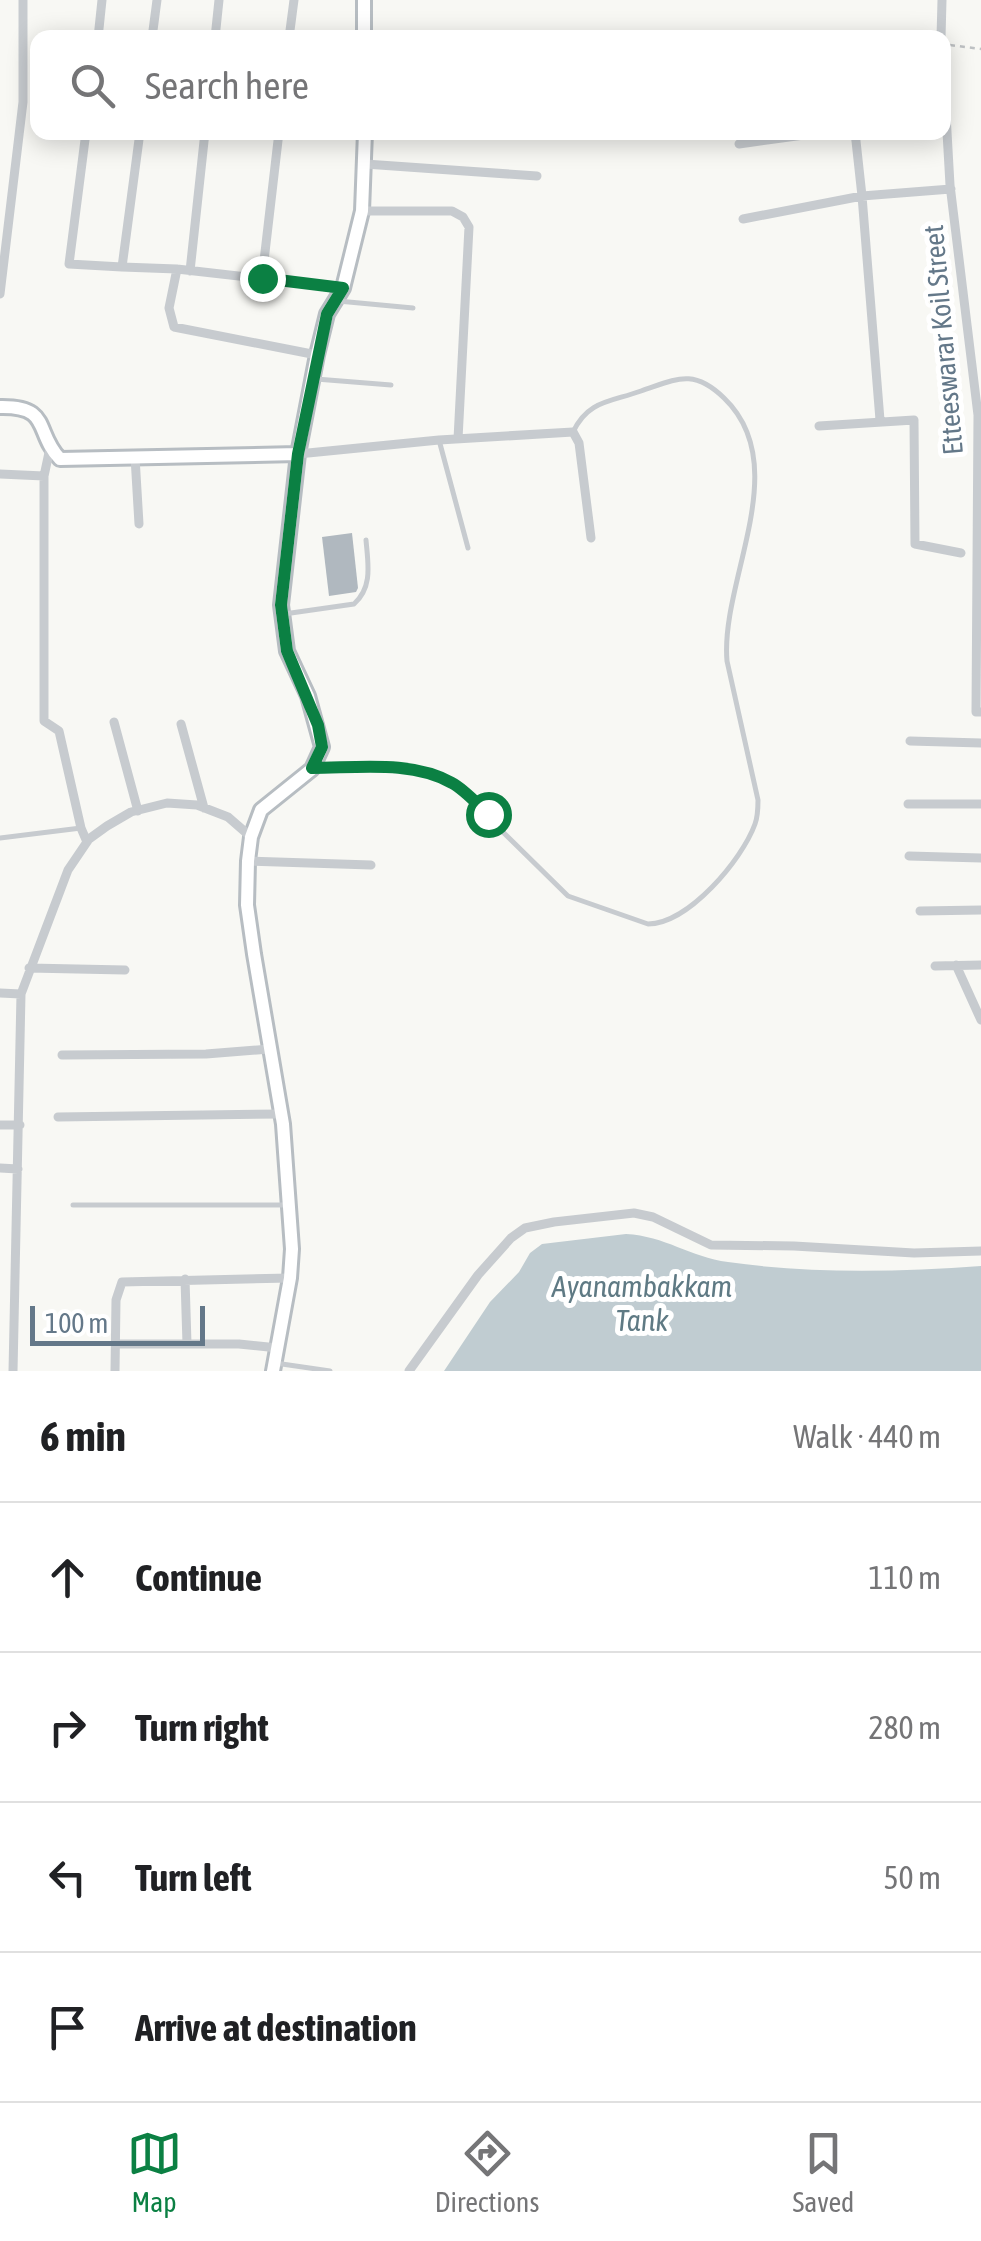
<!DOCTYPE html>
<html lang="en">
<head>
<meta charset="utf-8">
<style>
  :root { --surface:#fff; --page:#f6f6f6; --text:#202124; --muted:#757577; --line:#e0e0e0; --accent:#0b8043 }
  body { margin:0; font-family:"Asap Condensed",sans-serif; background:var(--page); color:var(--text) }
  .scale { position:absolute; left:30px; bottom:25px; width:175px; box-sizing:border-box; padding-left:10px; border:5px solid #647889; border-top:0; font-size:28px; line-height:35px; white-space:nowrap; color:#647889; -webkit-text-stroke:8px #fff; paint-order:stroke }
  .stop { position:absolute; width:30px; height:30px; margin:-22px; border:8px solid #0b8043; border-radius:50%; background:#fff }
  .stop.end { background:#0b8043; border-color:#fff; box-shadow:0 2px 10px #0008 }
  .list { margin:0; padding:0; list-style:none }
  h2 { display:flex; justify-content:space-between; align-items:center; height:130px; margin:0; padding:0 40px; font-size:42px }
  h2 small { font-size:32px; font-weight:400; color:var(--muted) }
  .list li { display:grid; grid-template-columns:65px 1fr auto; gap:30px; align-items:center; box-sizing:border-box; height:150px; padding:0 40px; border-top:2px solid var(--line) }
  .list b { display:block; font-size:38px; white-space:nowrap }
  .list em { font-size:32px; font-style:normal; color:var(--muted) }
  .icon { flex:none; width:55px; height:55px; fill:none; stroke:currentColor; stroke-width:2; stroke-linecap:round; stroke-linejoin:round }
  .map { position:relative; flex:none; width:981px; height:1371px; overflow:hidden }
  .search { position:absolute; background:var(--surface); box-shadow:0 5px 25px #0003; left:30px; right:30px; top:30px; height:110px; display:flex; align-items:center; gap:25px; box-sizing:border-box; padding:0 35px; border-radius:20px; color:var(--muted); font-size:38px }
  .sheet { height:730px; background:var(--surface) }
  nav { display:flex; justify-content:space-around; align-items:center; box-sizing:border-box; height:140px; border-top:2px solid var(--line); background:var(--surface); font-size:28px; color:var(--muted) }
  nav a { display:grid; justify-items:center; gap:5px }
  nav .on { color:var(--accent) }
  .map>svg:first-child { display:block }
</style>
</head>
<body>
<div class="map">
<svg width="981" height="1371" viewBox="0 0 981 1371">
  <rect width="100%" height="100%" fill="#f8f8f4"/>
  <!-- water -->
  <path fill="#c0ccd1" d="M626,1234C665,1236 690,1257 728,1262C811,1274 898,1272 981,1266V1371H444L490,1302L519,1272L530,1253L542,1244Z"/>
  <!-- building -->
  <path fill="#b0b8bf" d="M352,533L358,588L356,592L329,596L322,537Z"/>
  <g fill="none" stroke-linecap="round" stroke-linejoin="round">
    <defs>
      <path id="secondary" d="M364,38V0
        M0,407C52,406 34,432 60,459L298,454
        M273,1371L290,1278L292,1249L283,1124L254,954L247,905L248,861L251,837L261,810L312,769L322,747L308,696L287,651L281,605L298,454L317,355L327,314L343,288L362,211L365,132"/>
    </defs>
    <!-- secondary casing -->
    <use href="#secondary" stroke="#b7bdc2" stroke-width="18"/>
    <!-- path -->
    <path stroke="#bec1c3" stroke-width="2.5" stroke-dasharray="5 5" stroke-linecap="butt" d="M950,45L981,49"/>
    <!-- lane -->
    <path stroke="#c7cbcf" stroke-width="5" d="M338,301L413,308
      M316,379L391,385
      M439,440L468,548
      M284,614L354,604C373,587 368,564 366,540
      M315,769C363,768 409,765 454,784L568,896L648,924C688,924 742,860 755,824C758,816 758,808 758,800L727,661C720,581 795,466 724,398C693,368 677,379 641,391C611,402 588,400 573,432
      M0,838L81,828
      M73,1205H286
      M275,1363L330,1371"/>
    <!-- street -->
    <path stroke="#c7cbcf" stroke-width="9" d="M98,38L102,0
      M152,38L157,0
      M215,38L219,0
      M289,38L294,0
      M941,38L942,0
      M944,79L950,185L978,415L976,712H981
      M86,132L69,264L122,267
      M140,132L122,267L177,269L343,288
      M739,144L826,132
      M365,164L537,176
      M362,211H452L463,217L469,227L458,439
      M743,219L862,196L855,132
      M177,269L169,308L174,327L317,355
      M190,271L205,132
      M262,278L279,132
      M0,294L23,102V0
      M880,420L862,196L951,189
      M819,426L914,420L915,544L961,553
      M50,448L44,476V721L59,731L81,828L87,842
      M298,454L439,440L573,432L579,443L591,538
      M135,457L139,524
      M0,474L44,476
      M114,722L138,811
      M181,724L204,808
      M910,741L981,743
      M908,804H981
      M909,856L981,858
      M248,861L371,865
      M920,911L981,910
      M956,965L981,1020
      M935,966L981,965
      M29,968L125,970
      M0,993L21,994
      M62,1055L206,1054L270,1049
      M58,1117L281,1114
      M0,1125H20
      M0,1168L18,1169
      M185,1279L187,1344
      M115,1344H239L278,1348
      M13,1371L21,994L68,870L89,839L107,826L131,812L167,803L197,805L228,817L251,837
      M115,1371L116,1300L122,1282L290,1278
      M409,1371L478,1275L511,1238L525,1228L554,1222L634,1213L653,1217L711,1245L794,1246L914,1253L981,1251"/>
    <!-- secondary -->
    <use href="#secondary" stroke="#fff" stroke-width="12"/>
  </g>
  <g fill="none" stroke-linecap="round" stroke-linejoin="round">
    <!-- route -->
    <path stroke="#0b8043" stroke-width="12" d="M262,278L343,288L327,314L298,454L281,605L287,651L318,725L322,747L312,768C357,768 412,760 452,783C465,790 477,804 488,814"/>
  </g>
  <g text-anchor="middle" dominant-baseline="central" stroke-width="10" stroke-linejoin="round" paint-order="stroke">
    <!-- street labels -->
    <g font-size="28" fill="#647889" stroke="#fff">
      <text transform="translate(943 340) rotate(-95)">Etteeswarar Koil Street</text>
    </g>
    <!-- water labels -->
    <g font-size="30" font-style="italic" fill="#5f7a84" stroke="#fff">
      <text x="642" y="1286">Ayanambakkam<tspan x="642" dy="34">Tank</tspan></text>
    </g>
  </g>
</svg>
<div class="scale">100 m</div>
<div class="stop" style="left:488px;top:814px"></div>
<div class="stop end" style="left:262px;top:278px"></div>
<div class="search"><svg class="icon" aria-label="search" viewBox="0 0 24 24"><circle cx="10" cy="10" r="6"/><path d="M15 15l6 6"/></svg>Search here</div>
</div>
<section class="sheet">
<h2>6 min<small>Walk · 440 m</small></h2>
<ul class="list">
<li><svg class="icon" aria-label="ahead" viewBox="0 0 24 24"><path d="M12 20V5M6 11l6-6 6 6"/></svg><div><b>Continue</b></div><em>110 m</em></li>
<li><svg class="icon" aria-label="right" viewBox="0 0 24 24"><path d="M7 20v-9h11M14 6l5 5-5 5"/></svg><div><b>Turn right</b></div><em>280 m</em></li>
<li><svg class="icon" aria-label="left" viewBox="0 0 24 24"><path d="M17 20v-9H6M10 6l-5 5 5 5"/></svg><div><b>Turn left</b></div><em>50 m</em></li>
<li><svg class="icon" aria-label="arrive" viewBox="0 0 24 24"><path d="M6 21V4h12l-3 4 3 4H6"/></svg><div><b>Arrive at destination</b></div></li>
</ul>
</section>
<nav>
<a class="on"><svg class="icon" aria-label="map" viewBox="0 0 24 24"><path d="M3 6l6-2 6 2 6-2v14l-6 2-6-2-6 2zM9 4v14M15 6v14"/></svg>Map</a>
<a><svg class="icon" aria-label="directions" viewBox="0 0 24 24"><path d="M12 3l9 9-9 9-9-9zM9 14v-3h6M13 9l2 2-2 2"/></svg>Directions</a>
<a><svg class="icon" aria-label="saved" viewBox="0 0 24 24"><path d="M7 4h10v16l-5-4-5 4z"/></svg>Saved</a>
</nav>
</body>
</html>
